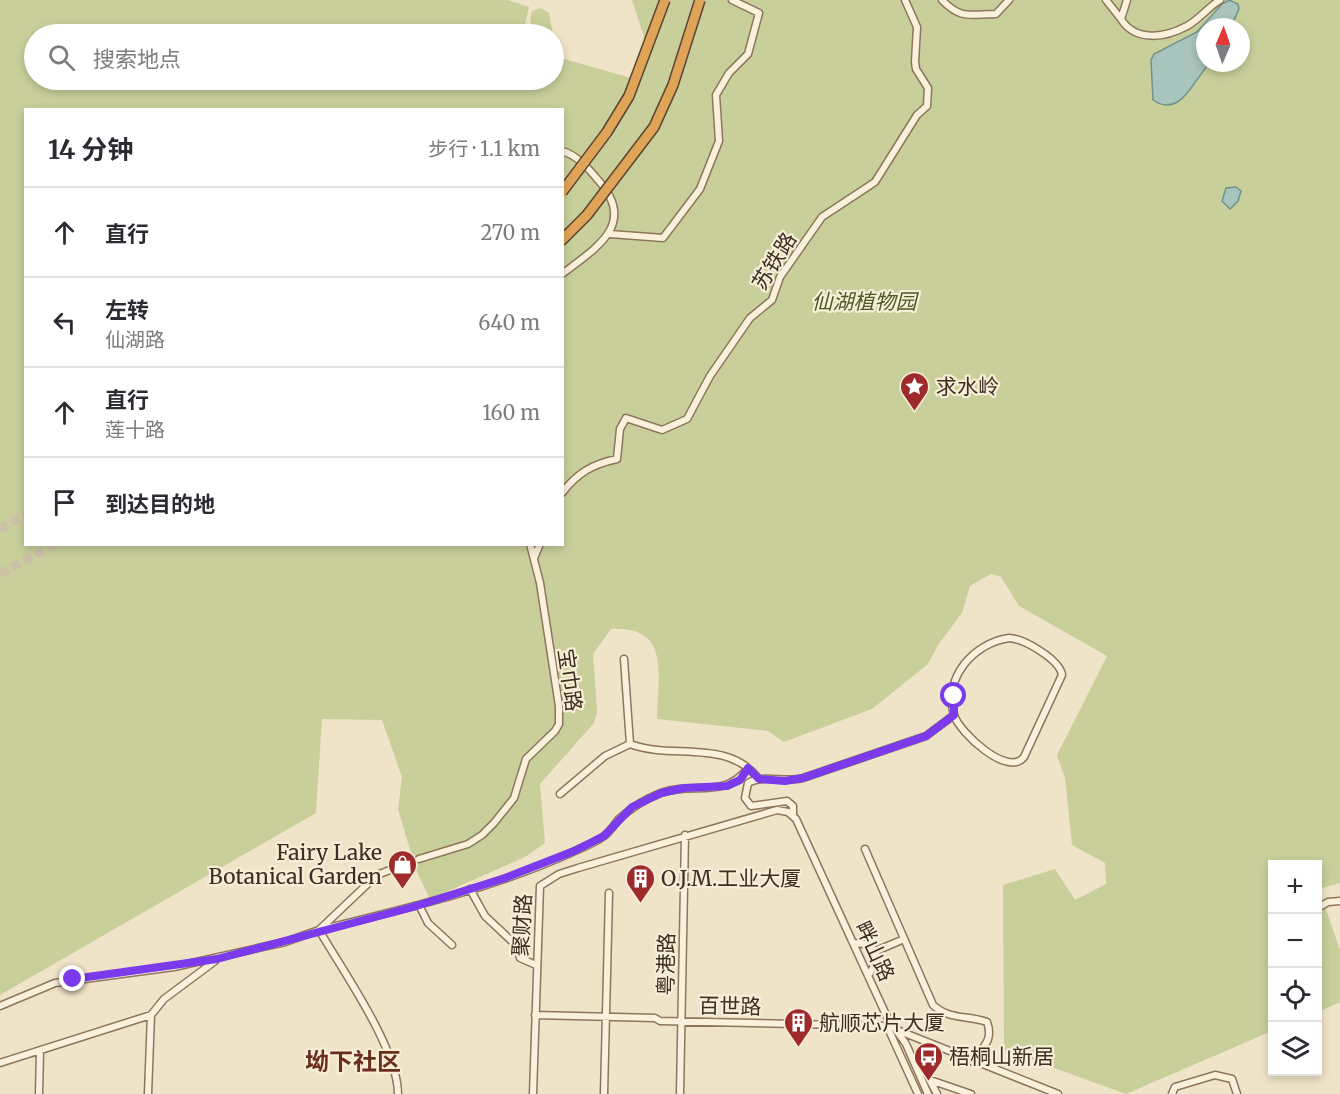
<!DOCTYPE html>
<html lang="zh">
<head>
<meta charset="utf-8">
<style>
  :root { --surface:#fff; --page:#f7f7f7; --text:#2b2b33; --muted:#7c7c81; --line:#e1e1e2 }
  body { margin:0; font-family:Merriweather,"Noto Sans SC",serif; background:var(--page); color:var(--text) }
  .controls { position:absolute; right:18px; bottom:18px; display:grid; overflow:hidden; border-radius:0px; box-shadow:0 3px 9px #0003 }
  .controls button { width:54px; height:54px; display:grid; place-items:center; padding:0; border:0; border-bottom:2px solid var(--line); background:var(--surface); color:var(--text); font:30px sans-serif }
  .compass { position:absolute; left:1196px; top:18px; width:54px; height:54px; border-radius:50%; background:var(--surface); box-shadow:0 3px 9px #0003; rotate:2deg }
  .stop { position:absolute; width:18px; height:18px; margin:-14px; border:4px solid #7c3aed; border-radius:50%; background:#fff }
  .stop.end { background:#7c3aed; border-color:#fff; box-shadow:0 2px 6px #0008 }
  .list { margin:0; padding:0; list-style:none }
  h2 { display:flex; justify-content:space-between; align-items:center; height:78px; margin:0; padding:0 24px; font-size:26px }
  h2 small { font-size:20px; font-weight:400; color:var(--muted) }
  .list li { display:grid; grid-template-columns:39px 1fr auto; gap:18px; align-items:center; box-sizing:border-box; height:90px; padding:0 24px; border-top:2px solid var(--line) }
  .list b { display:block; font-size:22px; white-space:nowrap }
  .list p { margin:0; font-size:20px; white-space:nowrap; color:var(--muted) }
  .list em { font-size:20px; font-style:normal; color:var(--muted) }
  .icon { flex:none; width:33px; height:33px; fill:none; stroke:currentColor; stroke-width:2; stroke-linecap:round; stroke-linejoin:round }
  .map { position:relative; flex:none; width:1340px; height:1094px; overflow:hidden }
  .search { position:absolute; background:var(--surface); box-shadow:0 3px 9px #0003; left:24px; top:24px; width:540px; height:66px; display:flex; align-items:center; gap:15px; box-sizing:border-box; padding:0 21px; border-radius:33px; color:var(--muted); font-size:22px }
  .panel { position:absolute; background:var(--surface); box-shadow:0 3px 9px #0003; left:24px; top:108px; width:540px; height:438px; border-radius:0px }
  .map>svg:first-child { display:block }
</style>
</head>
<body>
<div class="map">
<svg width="1340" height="1094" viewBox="0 0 1340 1094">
  <rect width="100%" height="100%" fill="#f0e4c8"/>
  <!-- green -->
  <path fill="#c9cf9b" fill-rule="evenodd" d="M0,0H508L529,7L523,34H34V80H554V60L561,58L638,80L644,37L632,0H1340V883L1319,889L1340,950V1002L1318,1012V864H1272V1031L1126,1094L1004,1050L1003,885L1055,869L1075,900L1106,884L1105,863L1072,845L1065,778L1057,755L1107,656L1019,606L1001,577L991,574L970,586L962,613L938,645L928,664L872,709L784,742L768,731L657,719C657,675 672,626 611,629L593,654L597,712L594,723L540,784L545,843L525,857L430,899L416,870L398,809L402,777L382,720L322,719L316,813L0,995ZM1205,27H1241V63H1205ZM26,110H562V544H26Z
    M541,8L549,13L553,34H533L530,19L532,11Z"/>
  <!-- water -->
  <path fill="#a9c4bc" stroke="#6f938a" stroke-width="1.5" d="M1229,0L1238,4L1239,9L1231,27H1205V63H1210C1193,80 1181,119 1153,100L1151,60L1154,54L1197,32L1222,4Z
    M1236,187L1241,191L1238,201L1230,209L1222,201L1226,188Z"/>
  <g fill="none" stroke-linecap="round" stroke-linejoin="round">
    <!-- highway-tunnel -->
    <path stroke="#ccc0a6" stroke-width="9" stroke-dasharray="9 4.5" stroke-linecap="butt" d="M0,529L26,514
      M0,574L56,544"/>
    <defs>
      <path id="minor" d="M942,0C961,20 970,14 996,14L1009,0
        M1106,0L1121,19
        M1127,0L1121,19C1135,42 1165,38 1187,26C1200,19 1208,7 1220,0
        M562,151C577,155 589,169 598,180C638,224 596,248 562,274
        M610,234L663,238L700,189L719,141L716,95L729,73L748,54L759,13L732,0
        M562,493C577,473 593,464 617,459L620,429L626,418L662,430L687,419L710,376L750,318L772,300L780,277L822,217L875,182L917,115L927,106L928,88L916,69L915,62L917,27L905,0
        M534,558L540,544
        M1009,638C1025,639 1060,660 1062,675L1024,757C1008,778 959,732 954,715C943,677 974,643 1009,638Z
        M624,659L630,744
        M630,744C672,760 727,738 759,779
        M560,794L605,756L630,744
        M793,815V806L787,801L751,806L745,798L748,783C763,774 786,783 803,778L926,736L954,715
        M865,849L933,1005C949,1020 967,1015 987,1022C994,1041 982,1047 973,1062
        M419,859L468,844L482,835L494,823L514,798L526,759L555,731L559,724V706L540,583L530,544
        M470,889L485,916L518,947L520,958L536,965
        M419,905L428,923L452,945
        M1318,908L1328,902L1340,901
        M853,943L866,944L876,951V963L868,976
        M876,951L904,939
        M0,1006L55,983L174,967L285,942L319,930L377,875L413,861
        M535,1015L655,1018L660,1021L887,1026L918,1094
        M897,1030L1058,1094
        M933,1057L922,1065L937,1094
        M0,1063L151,1015
        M930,1080L971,1094
        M39,1094L40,1051
        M148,1094L151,1015L164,999L215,961
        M398,1094C398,1049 343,971 319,930C405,909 494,888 575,851C584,847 596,842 604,836C610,832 614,825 619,819C631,808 645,799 661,793C693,781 724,800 748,768
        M533,1094L540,886L559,874L578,868L777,810L788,812L796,819L887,1017L906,1044L928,1094
        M604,1094L609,893
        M680,1094L685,835
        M1172,1094L1175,1087L1215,1075L1232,1079L1237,1094"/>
      <path id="highway" d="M562,240L587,215"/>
    </defs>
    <!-- minor casing -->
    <use href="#minor" stroke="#8d765c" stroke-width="9"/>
    <!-- highway casing -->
    <use href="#highway" stroke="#5b4430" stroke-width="12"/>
    <!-- minor -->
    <use href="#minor" stroke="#faf1dc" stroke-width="6"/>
    <!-- highway -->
    <use href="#highway" stroke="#e0a458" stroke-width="9"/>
    <defs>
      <path id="highway-bridge" d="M562,192L607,132L629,96L665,0
        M587,215L654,127L673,85L700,0"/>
    </defs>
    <!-- highway-bridge casing -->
    <use href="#highway-bridge" stroke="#5b4430" stroke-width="12" stroke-linecap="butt"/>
    <!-- highway-bridge -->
    <use href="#highway-bridge" stroke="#e0a458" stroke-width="9"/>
  </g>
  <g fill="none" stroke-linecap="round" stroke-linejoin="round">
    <!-- route -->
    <path stroke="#7c3aed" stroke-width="8" d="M73,979L217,959L413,907L505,878L574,851L604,836L632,807L661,793L684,788L727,786L740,780L748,768L759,779L785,781L803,778L926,736L954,715V696"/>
  </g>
  <!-- icons -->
  <defs>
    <symbol id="sight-pin" viewBox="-11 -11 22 30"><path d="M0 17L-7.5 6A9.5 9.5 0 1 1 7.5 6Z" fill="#9e2a2b" stroke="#f7eed8"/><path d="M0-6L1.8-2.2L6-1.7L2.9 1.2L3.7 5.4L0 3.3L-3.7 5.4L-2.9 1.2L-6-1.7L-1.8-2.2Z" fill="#fff"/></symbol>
    <symbol id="shop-pin" viewBox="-11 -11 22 30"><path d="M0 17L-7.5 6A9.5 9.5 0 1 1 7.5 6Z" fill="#9e2a2b" stroke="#f7eed8"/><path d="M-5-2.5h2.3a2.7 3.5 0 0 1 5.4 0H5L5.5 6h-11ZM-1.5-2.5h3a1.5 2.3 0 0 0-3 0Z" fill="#fff"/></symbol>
    <symbol id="building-pin" viewBox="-11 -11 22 30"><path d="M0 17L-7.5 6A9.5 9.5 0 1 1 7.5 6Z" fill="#9e2a2b" stroke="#f7eed8"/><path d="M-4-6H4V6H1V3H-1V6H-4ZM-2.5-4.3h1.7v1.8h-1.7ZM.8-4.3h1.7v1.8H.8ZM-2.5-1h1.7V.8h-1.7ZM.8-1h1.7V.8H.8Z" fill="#fff"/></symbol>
    <symbol id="bus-pin" viewBox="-11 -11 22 30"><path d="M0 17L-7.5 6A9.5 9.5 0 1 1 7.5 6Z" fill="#9e2a2b" stroke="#f7eed8"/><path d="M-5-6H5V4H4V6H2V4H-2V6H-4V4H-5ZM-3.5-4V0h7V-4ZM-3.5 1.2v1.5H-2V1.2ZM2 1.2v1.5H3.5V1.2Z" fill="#fff"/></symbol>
  </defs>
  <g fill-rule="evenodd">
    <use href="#sight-pin" x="898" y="370" width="33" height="45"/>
    <use href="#shop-pin" x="386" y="848" width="33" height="45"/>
    <use href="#building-pin" x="624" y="862" width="33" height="45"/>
    <use href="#building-pin" x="782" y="1006" width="33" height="45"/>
    <use href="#bus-pin" x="912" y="1040" width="33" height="45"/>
  </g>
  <g text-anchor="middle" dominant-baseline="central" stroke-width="4.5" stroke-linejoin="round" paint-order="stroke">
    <!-- street labels -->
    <g font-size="21" fill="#3d2e20" stroke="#f7eed8">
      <text transform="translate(774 261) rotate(-58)">苏铁路</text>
      <text transform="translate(570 680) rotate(82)">宝巾路</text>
      <text transform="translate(522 925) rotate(-87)">聚财路</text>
      <text transform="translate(875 951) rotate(65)">畔山路</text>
      <text transform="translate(666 964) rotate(-89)">粤港路</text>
      <text transform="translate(730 1006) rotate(1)">百世路</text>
    </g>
    <!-- park labels -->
    <g font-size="21" font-style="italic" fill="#4d5a26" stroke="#f7eed8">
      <text x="864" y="301">仙湖植物园</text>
    </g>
    <!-- poi labels -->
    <g font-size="21" fill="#3d2e20" stroke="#f7eed8" text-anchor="start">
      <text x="936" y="386">求水岭</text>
      <text x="382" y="852" text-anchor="end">Fairy Lake<tspan x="382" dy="24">Botanical Garden</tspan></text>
      <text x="661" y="878">O.J.M.工业大厦</text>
      <text x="819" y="1022">航顺芯片大厦</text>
      <text x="949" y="1056">梧桐山新居</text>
    </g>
    <!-- quarter labels -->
    <g font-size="24" font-weight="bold" fill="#6b2e1e" stroke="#f7eed8">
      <text x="353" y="1061">坳下社区</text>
    </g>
  </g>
</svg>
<div class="controls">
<button>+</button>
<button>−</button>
<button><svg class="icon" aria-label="locate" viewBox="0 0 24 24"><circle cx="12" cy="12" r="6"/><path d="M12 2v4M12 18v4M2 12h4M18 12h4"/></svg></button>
<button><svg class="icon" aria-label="layers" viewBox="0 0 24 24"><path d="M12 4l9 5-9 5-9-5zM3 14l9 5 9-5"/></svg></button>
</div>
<svg class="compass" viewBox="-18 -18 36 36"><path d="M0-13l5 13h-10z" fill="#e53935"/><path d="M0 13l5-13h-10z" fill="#7c7c81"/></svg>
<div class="stop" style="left:954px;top:696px"></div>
<div class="stop end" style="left:73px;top:979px"></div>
<div class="search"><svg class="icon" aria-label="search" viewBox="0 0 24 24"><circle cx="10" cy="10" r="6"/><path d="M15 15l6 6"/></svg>搜索地点</div>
<section class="panel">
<h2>14 分钟<small>步行 · 1.1 km</small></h2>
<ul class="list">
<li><svg class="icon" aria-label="ahead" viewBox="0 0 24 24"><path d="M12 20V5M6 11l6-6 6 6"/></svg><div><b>直行</b></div><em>270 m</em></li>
<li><svg class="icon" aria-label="left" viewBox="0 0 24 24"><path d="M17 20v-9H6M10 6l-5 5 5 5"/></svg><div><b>左转</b><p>仙湖路</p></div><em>640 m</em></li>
<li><svg class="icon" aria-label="ahead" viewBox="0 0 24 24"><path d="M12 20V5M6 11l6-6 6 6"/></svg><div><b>直行</b><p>莲十路</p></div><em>160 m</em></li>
<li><svg class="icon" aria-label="arrive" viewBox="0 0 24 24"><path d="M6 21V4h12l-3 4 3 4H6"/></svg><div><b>到达目的地</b></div></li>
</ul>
</section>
</div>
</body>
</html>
